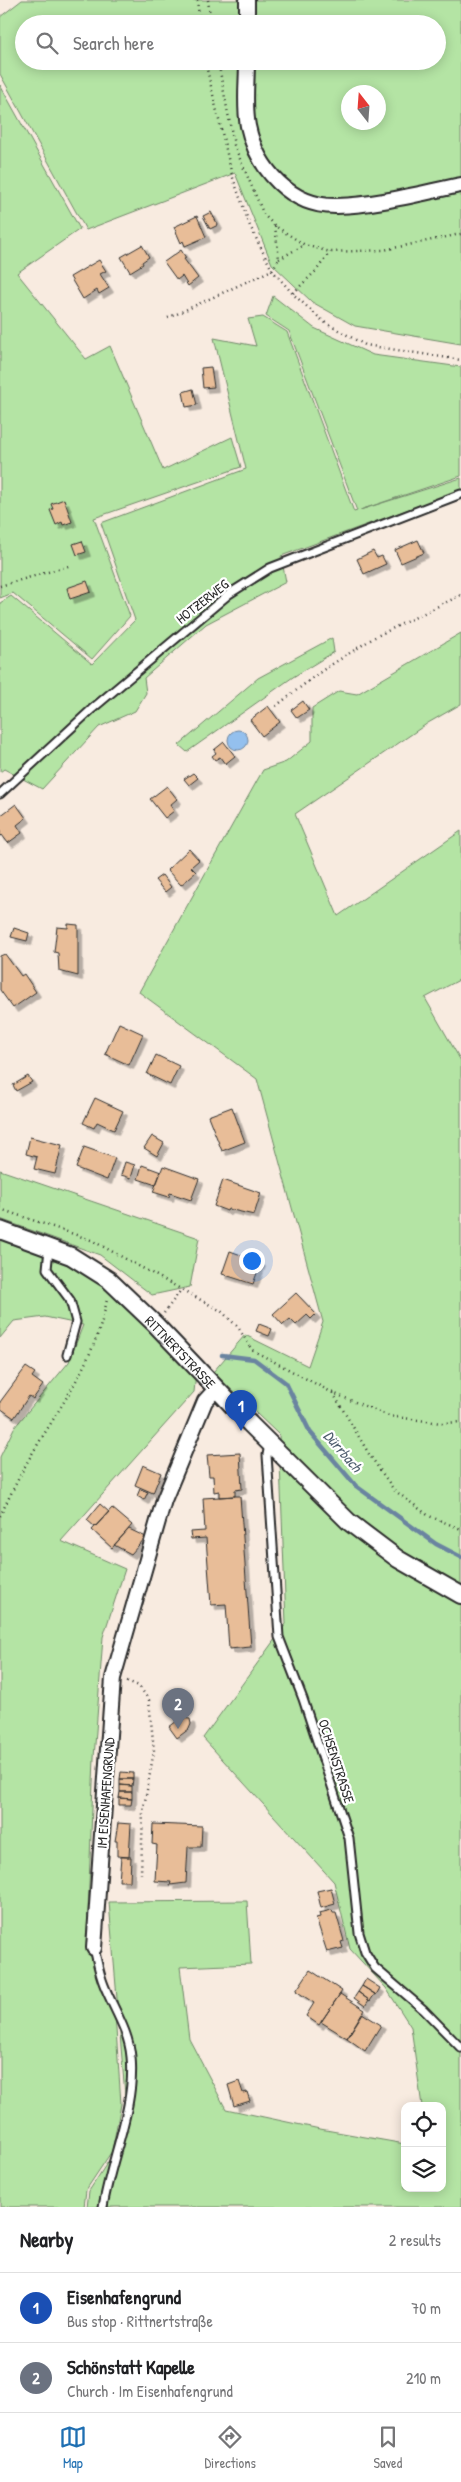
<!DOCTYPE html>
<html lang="en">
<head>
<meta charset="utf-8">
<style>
  :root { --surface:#fff; --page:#f2f2f2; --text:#202124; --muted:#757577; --line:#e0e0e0; --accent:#1f6fb2 }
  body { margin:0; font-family:"Patrick Hand",sans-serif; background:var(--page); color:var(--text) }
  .controls { position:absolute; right:15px; bottom:15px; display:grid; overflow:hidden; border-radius:10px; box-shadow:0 2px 12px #0003 }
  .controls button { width:45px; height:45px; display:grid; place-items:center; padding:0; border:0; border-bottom:1px solid var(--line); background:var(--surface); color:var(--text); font:25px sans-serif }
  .compass { position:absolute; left:341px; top:85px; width:45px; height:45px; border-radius:50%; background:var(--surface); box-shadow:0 2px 12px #0003; rotate:343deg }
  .you { position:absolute; left:251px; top:1260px; width:18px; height:18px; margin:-12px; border:4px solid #fff; border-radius:50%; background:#1a73e8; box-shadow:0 0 0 8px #1a73e833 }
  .badge { display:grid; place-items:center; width:32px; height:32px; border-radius:50%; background:var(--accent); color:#fff; font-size:16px; font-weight:700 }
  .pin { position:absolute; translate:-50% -41px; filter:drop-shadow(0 1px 2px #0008) }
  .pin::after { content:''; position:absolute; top:26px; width:18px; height:15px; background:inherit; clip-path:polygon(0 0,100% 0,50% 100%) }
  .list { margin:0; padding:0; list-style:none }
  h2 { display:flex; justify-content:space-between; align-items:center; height:65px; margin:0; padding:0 20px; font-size:21px }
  h2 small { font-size:16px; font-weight:400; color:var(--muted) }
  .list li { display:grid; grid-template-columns:32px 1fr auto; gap:15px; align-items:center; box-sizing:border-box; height:70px; padding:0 20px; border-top:1px solid var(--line) }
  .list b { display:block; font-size:19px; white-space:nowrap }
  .list p { margin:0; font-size:16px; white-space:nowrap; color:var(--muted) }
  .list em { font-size:16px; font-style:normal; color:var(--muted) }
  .icon { flex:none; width:28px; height:28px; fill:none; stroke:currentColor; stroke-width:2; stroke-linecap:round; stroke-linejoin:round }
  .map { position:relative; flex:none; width:461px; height:2207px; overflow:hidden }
  .search { position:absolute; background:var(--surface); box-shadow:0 2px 12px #0003; left:15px; right:15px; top:15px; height:55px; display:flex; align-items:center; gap:12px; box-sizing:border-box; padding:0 18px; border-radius:28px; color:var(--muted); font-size:19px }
  .sheet { height:205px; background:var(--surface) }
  nav { display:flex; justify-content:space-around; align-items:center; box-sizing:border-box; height:70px; border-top:1px solid var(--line); background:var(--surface); font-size:14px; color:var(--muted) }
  nav a { display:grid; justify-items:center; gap:2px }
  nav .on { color:var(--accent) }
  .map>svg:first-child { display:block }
</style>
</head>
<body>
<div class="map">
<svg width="461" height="2207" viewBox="0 0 461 2207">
  <defs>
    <filter id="shadow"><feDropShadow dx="4.5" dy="4.5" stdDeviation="0" flood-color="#0004"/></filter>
  </defs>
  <rect width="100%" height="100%" fill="#f8ebe0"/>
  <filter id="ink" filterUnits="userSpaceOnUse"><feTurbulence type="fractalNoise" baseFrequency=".02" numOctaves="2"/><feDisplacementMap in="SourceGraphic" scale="10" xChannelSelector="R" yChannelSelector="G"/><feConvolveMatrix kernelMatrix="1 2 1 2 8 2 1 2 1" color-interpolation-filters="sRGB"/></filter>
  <g filter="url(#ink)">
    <!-- green -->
    <path fill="#b4e4a4" stroke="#708868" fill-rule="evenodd" d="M22,0H461V344L355,326L312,302L272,264L235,173L86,230L0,74V17ZM24,24H437V61H24ZM348,92H378V122H348Z
      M0,85L80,229L17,273L86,359L110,346L163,470L232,437L241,467L94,518L130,616L92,659L13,593L0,598Z
      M273,296L314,328L373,355L461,367V476L360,510L461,478V490L281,556L286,582L206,624L144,678L146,693L135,711L99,727L42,789L4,769L0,772V603L11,596L92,664L135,620L101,523L246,469L214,338L256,346L248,319L263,317L287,332L354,512L357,511L289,331L266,316Z
      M461,633V704L428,723L295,814L338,916L461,831V979L425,998L461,1061V2207H87L89,2191L128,2131L109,1902L247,1901L251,1964L180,1967L189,2039L226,2109L320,2129L405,2144V2188H442V2106H422L411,2027L386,1988L350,1949L334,1882L203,1738L286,1624L279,1435L213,1372L245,1335L308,1366L323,1322L257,1079L139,992L263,770L286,762L312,741V708L339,691L357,694Z
      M332,638L334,652L293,677L187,752L179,745L258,678Z
      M0,1170L199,1238L190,1287L152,1295L100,1255L0,1219Z
      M0,1238L56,1259L99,1280L196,1373L194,1392L61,1541L125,1569L103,1637L94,1758L87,1935L101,1991L115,2014L121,2104L112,2151L86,2190L84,2207H0V1457L14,1428L69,1362L83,1325L45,1317L14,1321L0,1338Z"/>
    <!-- water -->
    <path fill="#94c0ee" stroke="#6a84a0" d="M228 740a10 10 0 1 1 20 0a10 10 0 1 1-20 0Z"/>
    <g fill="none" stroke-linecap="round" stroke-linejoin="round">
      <!-- stream -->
      <path stroke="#6a84a0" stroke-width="4.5" d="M222,1355L254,1359L286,1383L310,1432L356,1486L436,1544L461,1557"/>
    </g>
    <!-- building -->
    <path fill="#e8bd98" stroke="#2b2b2b" filter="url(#shadow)" d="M211,212L218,225L210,229L203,216Z
      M197,216L206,237L185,246L183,241L181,243L174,227Z
      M142,245L149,257L142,262L143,264L130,272L121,257Z
      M181,250L186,258L184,259L198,278L188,286L182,276L177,280L164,262Z
      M99,260L106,271L100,274L109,288L99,294L97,290L83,299L70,277Z
      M211,367L214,387L203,388L201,368Z
      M193,389L197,405L186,407L183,392Z
      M64,499L72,522L63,525L62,522L56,525L50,510L53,509L51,504Z
      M418,540L424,553L401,563L395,550Z
      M82,541L86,552L77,555L73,544Z
      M373,551L377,558L382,556L386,564L364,574L357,559Z
      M87,581L91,592L70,599L67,588Z
      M303,701L309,710L297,718L291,710Z
      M268,706L280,722L262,736L250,720Z
      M224,742L235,756L225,764L220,757L215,760L212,756L216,753L214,750Z
      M193,773L198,778L189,785L184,779Z
      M167,786L177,799L170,805L174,811L165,818L150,799Z
      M16,804L26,818L17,825L22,833L8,843L2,835L0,837V816Z
      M189,849L199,860L191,867L196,872L181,885L167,870Z
      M162,875L171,887L165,892L155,880Z
      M68,924L78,925V976L59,971L58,953L54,952L57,927L68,928Z
      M14,928L29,933L27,941L11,937Z
      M5,954L21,976L24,974L36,992L13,1008L0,990V956Z
      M119,1023L143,1034L129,1065L105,1054Z
      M156,1055L179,1066L170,1085L147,1074Z
      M28,1076L32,1082L16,1091L13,1085Z
      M95,1098L123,1111L114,1130L97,1122L94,1128L83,1123Z
      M232,1107L245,1142L222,1151L208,1116Z
      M152,1136L164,1143L157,1156L144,1148Z
      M30,1137L62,1145L55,1174L34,1169L37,1157L26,1154Z
      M84,1147L115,1158L107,1180L76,1168Z
      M125,1162L135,1165L131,1178L121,1175Z
      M142,1165L161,1172L156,1185L138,1179Z
      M163,1166L199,1179L191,1200L170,1193L169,1197L153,1192Z
      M223,1180L261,1193L254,1215L228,1209L227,1211L214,1206Z
      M230,1251L261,1262L253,1284L222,1274Z
      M296,1293L316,1314L311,1319L307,1315L296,1325L290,1319L283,1325L273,1314Z
      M259,1324L272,1329L269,1336L256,1331Z
      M26,1367L35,1373L32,1377L43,1385L33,1399L29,1396L14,1418L0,1408V1402Z
      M240,1453L242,1489L235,1490V1496L219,1497V1491L214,1492L213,1476H209L207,1455Z
      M143,1465L161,1473L153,1493L135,1485Z
      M140,1489L148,1492L144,1500L137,1496Z
      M235,1496H240L251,1647L229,1649L226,1604L211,1605L206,1538L191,1539L190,1532L205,1531L203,1498Z
      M100,1504L109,1512L95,1527L87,1520Z
      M112,1508L132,1525L112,1548L92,1530Z
      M129,1529L146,1537L131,1554L114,1545Z
      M181,1718L190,1719L191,1724L189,1729L177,1738L169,1727Z
      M121,1772L133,1773V1779H120Z
      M120,1779H133L132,1786L120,1785Z
      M120,1785L132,1786V1792H120Z
      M120,1792H132V1799L119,1798Z
      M119,1798L132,1799L131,1805H119Z
      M118,1823L131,1824L129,1857L117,1856V1841H115Z
      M153,1824L202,1826L201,1847H188L186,1883L170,1885L171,1882L155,1881L157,1845L152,1844Z
      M121,1857H131L130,1881H119Z
      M331,1888L335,1904L321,1908L317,1891Z
      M332,1910L333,1913H336L344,1941L341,1942L343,1948L327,1952L316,1918L320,1917L319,1913Z
      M310,1970L342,1991L319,2025L306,2016L314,2003L296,1991Z
      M366,1979L380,1988L376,1995L362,1986Z
      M362,1986L375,1994L370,2001L358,1992Z
      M358,1992L369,2000L365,2006L354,1998Z
      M340,1994L365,2010L347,2038L321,2022Z
      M362,2013L381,2025L365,2051L347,2038Z
      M239,2081L243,2093L247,2092L250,2101L234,2106L228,2085Z"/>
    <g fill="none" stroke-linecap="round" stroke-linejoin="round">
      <defs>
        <path id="service" d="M0,794L92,709L229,594L270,568L461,494
          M49,1249L47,1269L70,1300L76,1322L67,1355
          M269,1445L267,1455L279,1637L303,1699L349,1838L359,1933L365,1952L375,1968L424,2010L461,2048
          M94,1948C97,1960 99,1973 104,1985C113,2008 129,2031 131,2057C136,2105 111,2158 103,2207"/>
        <path id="minor" d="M247,24V0
          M247,61C247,82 244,106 248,126C257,169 291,207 337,206C378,205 421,193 461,185
          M94,1948L113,1678L164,1500L205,1401L216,1389"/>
        <g id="tertiary">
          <path id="s1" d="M0,1230L71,1256L109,1280L155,1324L250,1424L349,1522L398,1559L461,1595"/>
        </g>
      </defs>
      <!-- service casing -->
      <use href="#service" stroke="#2b2b2b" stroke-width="11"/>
      <!-- minor casing -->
      <use href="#minor" stroke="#2b2b2b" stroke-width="18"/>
      <!-- tertiary casing -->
      <use href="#tertiary" stroke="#2b2b2b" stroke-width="20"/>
      <!-- path -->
      <path stroke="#2b2b2b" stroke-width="2.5" stroke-dasharray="1 4" stroke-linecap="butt" d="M197,0L200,24
        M208,0L211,24
        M205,61L232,175L250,226L272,270L293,294L324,322L365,345L461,360
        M218,61L234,145L264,215L275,226L305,245L330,252L384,250L461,234
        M279,259L304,245
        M293,293L316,271L330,252
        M168,318L272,270L279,259L275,226
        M0,586L72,565
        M276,706L323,670L375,637L461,595
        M0,1209L91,1240L221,1311L238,1327L252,1350L333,1393L389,1416L441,1423L461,1422
        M164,1313L181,1290
        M333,1393L369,1454L394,1490L429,1516L461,1529
        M0,1516C10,1496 20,1474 32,1454C61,1405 97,1357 107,1299
        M127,1681L139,1686L149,1700L154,1751L143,1812L141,1874"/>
      <!-- service -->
      <use href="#service" stroke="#fff" stroke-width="7"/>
      <!-- minor -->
      <use href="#minor" stroke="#fff" stroke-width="14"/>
      <!-- tertiary -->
      <use href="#tertiary" stroke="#fff" stroke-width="16"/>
    </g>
  </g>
  <g text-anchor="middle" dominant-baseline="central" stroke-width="4.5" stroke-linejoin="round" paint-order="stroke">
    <!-- street labels -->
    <g font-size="14" fill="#2b2b2b" stroke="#fff">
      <text transform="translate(202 601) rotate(-38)">HOTZERWEG</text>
      <text stroke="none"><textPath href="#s1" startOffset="222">RITTNERTSTRASSE</textPath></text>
      <text transform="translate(337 1761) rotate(72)">OCHSENSTRASSE</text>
      <text transform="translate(105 1793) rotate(-86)">IM EISENHAFENGRUND</text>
    </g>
    <!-- water labels -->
    <g font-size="15" font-style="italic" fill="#505f6f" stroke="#fff">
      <text transform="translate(343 1451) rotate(49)">Dürrbach</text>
    </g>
  </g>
</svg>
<div class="controls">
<button><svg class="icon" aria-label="locate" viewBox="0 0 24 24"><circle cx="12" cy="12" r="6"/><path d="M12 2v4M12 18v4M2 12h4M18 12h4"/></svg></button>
<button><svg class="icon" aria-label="layers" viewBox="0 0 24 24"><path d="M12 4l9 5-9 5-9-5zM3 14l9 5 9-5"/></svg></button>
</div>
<svg class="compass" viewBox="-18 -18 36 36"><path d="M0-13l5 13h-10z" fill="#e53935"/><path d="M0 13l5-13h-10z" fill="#757577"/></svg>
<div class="you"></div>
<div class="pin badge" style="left:241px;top:1431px;background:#1a4fb4">1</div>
<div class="pin badge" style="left:178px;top:1729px;background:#6b7280">2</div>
<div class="search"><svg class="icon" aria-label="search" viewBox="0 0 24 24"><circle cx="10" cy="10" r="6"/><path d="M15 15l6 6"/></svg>Search here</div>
</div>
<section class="sheet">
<h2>Nearby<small>2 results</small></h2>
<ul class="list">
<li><span class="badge" style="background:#1a4fb4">1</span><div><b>Eisenhafengrund</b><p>Bus stop · Rittnertstraße</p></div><em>70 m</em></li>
<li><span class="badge" style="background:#6b7280">2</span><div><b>Schönstatt Kapelle</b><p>Church · Im Eisenhafengrund</p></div><em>210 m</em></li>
</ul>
</section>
<nav>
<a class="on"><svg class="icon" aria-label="map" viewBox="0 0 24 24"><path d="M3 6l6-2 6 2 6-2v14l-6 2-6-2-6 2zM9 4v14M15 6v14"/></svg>Map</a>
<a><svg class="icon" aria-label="directions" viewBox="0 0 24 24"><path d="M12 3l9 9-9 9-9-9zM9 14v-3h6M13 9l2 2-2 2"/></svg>Directions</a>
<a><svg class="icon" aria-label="saved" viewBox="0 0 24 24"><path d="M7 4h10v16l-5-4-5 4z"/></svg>Saved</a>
</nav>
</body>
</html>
